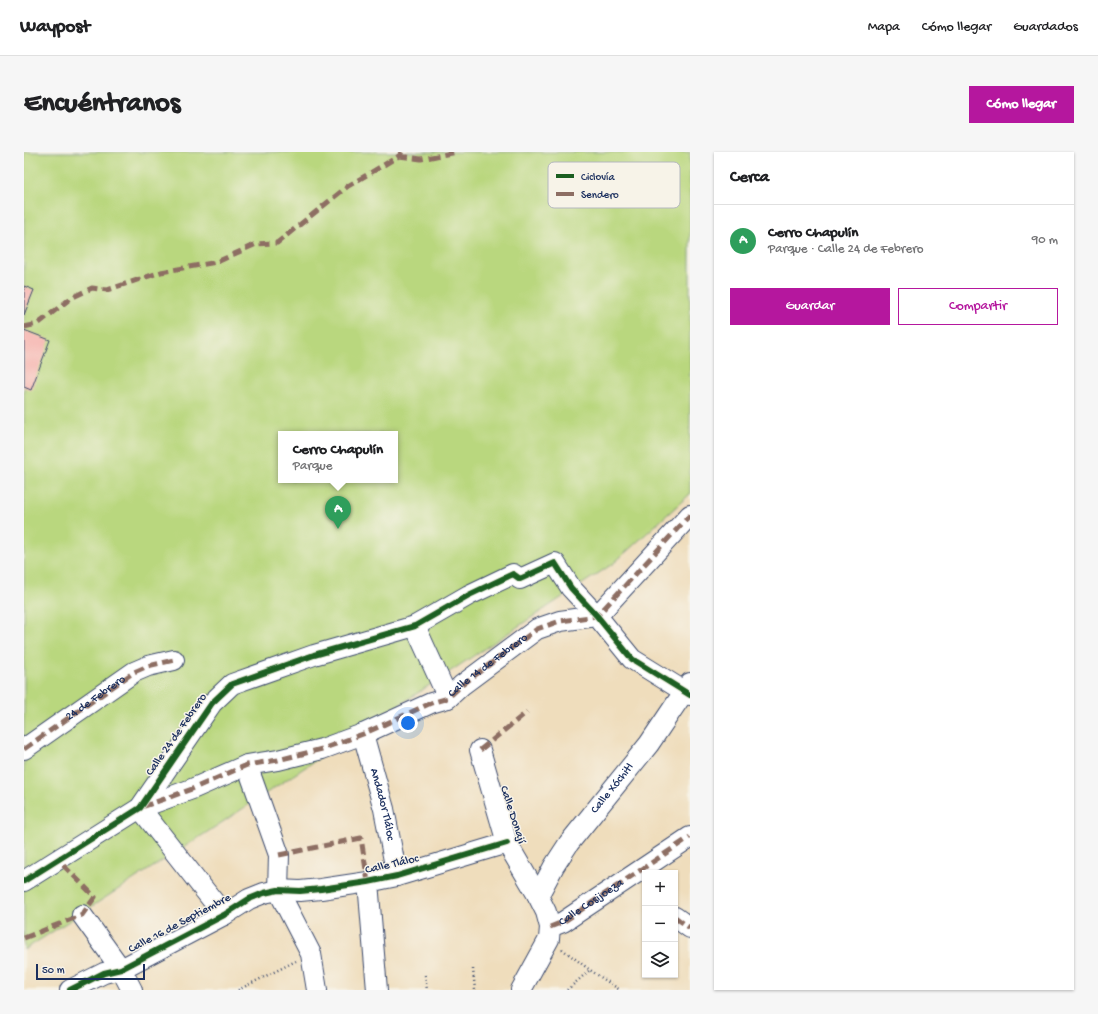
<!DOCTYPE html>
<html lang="es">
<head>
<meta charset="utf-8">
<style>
  :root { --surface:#fff; --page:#f6f6f6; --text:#202124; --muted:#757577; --line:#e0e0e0; --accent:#b5179e }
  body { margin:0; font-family:"Gochi Hand",sans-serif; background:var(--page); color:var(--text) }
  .controls { position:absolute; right:12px; bottom:12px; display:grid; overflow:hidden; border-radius:0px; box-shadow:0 1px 3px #0004 }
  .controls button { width:36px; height:36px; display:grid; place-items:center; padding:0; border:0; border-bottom:1px solid var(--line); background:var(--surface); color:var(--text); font:20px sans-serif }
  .scale { position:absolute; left:12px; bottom:10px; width:109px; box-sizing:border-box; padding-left:4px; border:2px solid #1b2f5e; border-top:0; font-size:11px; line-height:14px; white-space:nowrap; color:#1b2f5e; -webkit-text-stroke:3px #f7f3e8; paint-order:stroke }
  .you { position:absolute; left:384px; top:571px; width:14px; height:14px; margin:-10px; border:3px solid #fff; border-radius:50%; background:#1a73e8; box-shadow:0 0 0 6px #1a73e833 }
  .badge { display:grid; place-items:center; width:26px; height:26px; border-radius:50%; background:var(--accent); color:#fff; font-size:13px; font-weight:700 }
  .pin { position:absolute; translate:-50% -33px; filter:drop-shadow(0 1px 2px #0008) }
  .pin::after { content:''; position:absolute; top:21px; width:14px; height:12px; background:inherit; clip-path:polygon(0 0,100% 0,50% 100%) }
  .popup { position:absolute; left:254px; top:279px; width:120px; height:52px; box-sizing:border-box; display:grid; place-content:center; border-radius:0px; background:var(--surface); filter:drop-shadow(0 1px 3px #0005); font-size:13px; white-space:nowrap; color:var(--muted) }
  .popup b { font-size:15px; color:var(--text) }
  .popup::after { content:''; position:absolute; left:50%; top:100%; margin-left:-8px; border:8px solid transparent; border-top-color:var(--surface) }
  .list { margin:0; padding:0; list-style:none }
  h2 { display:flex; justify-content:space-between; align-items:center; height:52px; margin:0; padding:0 16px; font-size:17px }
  h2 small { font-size:13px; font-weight:400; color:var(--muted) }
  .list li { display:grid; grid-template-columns:26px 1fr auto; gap:12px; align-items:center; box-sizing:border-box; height:72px; padding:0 16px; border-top:1px solid var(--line) }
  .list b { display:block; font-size:15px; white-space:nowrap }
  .list p { margin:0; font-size:13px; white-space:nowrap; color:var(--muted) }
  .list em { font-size:13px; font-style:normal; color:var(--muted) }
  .actions { display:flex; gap:8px; padding:12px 16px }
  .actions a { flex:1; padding:9px 0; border:1px solid var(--accent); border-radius:0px; text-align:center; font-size:14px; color:var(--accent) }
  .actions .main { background:var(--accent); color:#fff }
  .icon { flex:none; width:22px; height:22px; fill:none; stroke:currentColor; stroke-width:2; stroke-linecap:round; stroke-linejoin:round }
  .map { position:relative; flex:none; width:666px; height:838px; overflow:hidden; border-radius:0px }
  header { display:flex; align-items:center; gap:24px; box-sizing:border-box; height:56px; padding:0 20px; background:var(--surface); border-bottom:1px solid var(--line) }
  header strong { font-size:19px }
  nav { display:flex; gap:22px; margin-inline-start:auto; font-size:14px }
  .intro { display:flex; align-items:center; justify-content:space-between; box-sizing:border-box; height:96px; padding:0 24px }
  h1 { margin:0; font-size:28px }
  .button { padding:10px 18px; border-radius:0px; background:var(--accent); color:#fff; font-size:14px; font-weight:700 }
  main { display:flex; gap:24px; padding:0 24px }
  aside { flex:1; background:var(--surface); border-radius:0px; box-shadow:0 1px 3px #0004 }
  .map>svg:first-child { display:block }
</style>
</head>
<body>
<header>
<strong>Waypost</strong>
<nav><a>Mapa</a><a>Cómo llegar</a><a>Guardados</a></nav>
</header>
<div class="intro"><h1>Encuéntranos</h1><a class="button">Cómo llegar</a></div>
<main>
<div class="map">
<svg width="666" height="838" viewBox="0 0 666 838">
  <rect width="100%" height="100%" fill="#f7f3e8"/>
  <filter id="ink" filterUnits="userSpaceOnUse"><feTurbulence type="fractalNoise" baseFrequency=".025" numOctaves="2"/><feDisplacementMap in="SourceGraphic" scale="8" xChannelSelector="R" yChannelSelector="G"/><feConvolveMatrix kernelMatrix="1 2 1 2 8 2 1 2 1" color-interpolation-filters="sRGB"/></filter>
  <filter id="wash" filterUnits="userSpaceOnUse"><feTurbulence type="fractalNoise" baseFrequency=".012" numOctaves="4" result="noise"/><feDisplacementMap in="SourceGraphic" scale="16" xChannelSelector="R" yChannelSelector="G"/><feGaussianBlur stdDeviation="0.9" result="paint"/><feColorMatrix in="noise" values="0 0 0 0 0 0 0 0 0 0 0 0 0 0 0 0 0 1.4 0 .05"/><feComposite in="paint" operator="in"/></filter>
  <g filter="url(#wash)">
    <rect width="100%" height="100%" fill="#efddbc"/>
    <!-- green -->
    <path fill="#b9d77e" stroke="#6a836e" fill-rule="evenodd" d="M0,0H666V342L590,411L188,677L0,798ZM257,282H371V328H257Z"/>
    <g id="blocks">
      <!-- building -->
      <path fill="#f6aeaa" d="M0,134L10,138L0,163Z
        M0,178L26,188L7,238L0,235Z"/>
    </g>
  </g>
  <g filter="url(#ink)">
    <use href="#blocks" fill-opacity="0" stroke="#3b496c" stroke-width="1"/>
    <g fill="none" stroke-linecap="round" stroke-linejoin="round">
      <defs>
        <g id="minor">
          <path d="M391,474L424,546"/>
          <path id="s1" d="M339,582L360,657L373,724"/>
          <path id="s2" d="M0,597L110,520L124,514L150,508"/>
          <path d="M456,598L483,691L514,744L522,760L526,775L525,787L497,838"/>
          <path d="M223,613L255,703L254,738L287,802L293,838"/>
          <path d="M0,729L116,656L188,551L208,532L290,503L391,474L445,443L489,422L496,427L531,411L547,436L573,464L608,507L666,543"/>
          <path d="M344,730L353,838"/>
          <path id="s3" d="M514,744L530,714L545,691L625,592L666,531"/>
          <path d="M58,763L97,817L108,838"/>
          <path id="s4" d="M200,763L116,656L168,637L223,613L254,608L298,597L339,582L407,551L424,546L438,533L513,477L536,469L573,464L666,363"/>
          <path d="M651,765L666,776"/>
          <path id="s5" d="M526,775L539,770L666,685"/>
          <path d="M46,838L80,821L97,817L200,763L225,747L240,741L254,738L276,739L297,737L344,730L373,724L483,691"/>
        </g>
      </defs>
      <!-- minor casing -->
      <use href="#minor" stroke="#3b496c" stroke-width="22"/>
      <!-- path -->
      <path stroke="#3b496c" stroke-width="2.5" stroke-dasharray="1 3" stroke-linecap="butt" d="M538,797L566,818L596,838
        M449,817L451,838
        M401,823L403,838
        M214,838L272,809
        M543,838L566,818"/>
      <!-- minor -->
      <use href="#minor" stroke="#fff" stroke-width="20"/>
      <!-- quiet -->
      <path stroke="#8d6e63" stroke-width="5" stroke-dasharray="10 5" stroke-linecap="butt" d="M375,4L397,7L433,0
        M0,175L14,172L47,146L68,136L83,138L137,120L193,110L232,92L253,91L324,34L375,4L378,0
        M0,597L110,520L124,514L150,508
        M456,598L503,560
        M118,655L168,637L223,613L254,608L298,597L339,582L407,551L424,546L438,533L513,477L536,469L573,464L666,363
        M255,703L337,686L344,730
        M651,765L666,776
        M526,775L539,770L666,685
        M0,786L58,763L71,745L34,708"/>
      <defs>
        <path id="cycleway" d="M0,729L116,656L188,551L208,532L290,503L391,474L445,443L489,422L496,427L531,411L547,436L573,464L608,507L666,543
          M46,838L80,821L97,817L200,763L225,747L240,741L254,738L276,739L297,737L344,730L373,724L483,691"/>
      </defs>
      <!-- cycleway casing -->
      <use href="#cycleway" stroke="#f7f3e8" stroke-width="8"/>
      <!-- cycleway -->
      <use href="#cycleway" stroke="#1b5e20" stroke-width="6"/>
    </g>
  </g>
  <g text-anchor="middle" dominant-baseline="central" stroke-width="3" stroke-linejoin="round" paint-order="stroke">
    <!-- street labels -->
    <g font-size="12" fill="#1b2f5e" stroke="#f7f3e8">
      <text stroke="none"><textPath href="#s4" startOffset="516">Calle 14 de Febrero</textPath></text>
      <text stroke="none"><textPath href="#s2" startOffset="88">24 de Febrero</textPath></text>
      <text transform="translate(153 583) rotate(-55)">Calle 24 de Febrero</text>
      <text stroke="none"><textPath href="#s3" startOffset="131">Calle Xóchitl</textPath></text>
      <text stroke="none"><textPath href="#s1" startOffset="73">Andador Tláloc</textPath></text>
      <text transform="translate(488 663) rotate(72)">Calle Donají</text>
      <text transform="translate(368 713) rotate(-13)">Calle Tláloc</text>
      <text stroke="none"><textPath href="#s5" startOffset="48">Calle Cosijoeza</textPath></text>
      <text transform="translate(156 772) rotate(-28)">Calle 16 de Septiembre</text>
    </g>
  </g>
  <!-- legend -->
  <rect x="524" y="10" width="132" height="46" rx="6" fill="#f7f3e8" stroke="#b5b8bf" stroke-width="1"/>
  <rect x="532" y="22" width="18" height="4" fill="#1b5e20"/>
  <rect x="532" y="40" width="18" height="4" fill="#8d6e63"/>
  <g font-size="11" fill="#1b2f5e">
    <text x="557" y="28">Ciclovía</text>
    <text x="557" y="46">Sendero</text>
  </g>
</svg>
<div class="controls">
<button>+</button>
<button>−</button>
<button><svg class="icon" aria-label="layers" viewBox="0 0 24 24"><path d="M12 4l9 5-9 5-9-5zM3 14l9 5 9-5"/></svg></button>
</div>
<div class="scale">50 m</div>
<div class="you"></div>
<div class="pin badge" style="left:314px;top:377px;background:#2e9e5b">A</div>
<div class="popup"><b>Cerro Chapulín</b>Parque</div>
</div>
<aside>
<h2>Cerca<small></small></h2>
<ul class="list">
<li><span class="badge" style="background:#2e9e5b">A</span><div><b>Cerro Chapulín</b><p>Parque · Calle 24 de Febrero</p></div><em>90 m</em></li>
</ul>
<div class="actions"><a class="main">Guardar</a><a>Compartir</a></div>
</aside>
</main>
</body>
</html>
